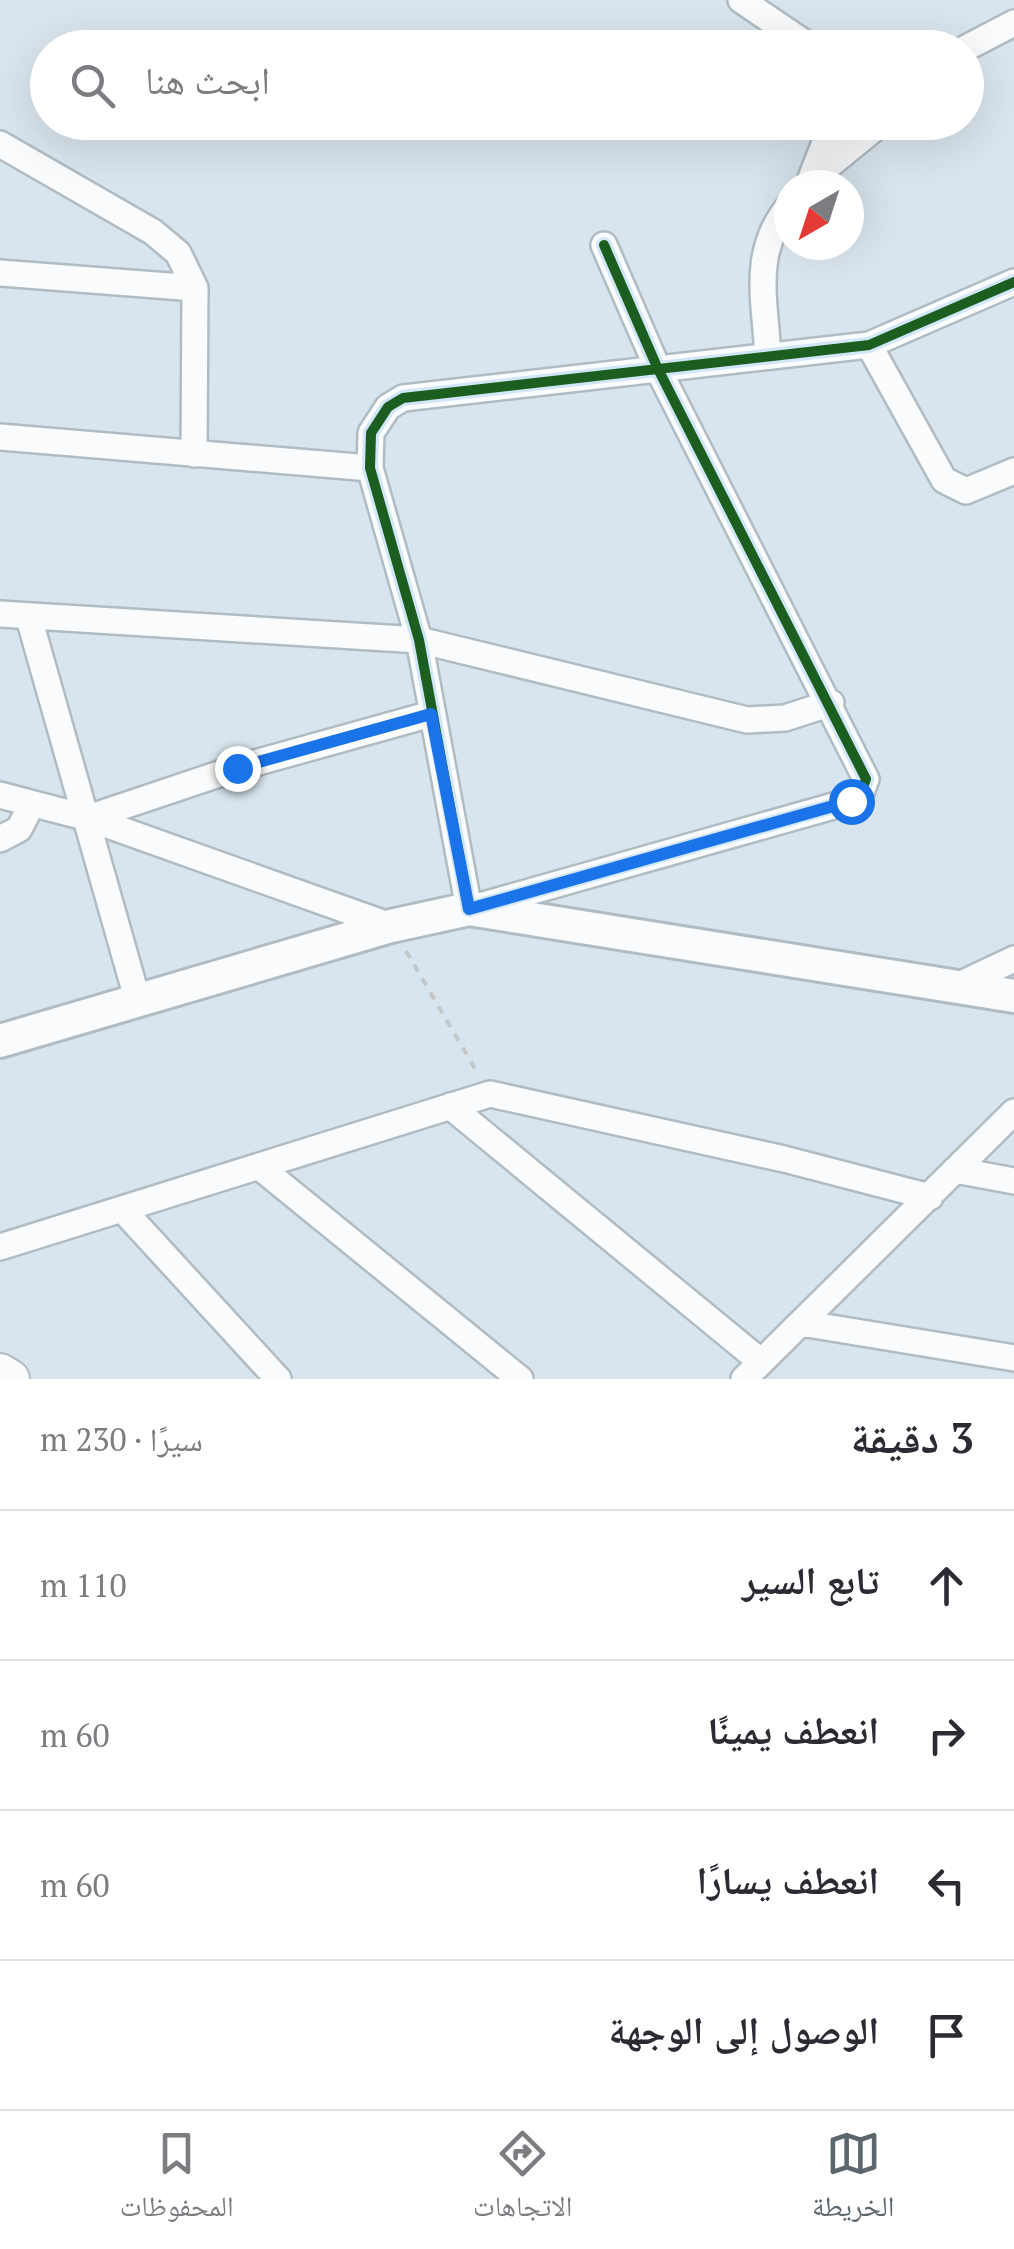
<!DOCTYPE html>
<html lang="ar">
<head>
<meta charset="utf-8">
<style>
  :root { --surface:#fff; --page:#f2f2f3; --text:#2b2b33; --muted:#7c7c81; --line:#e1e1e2; --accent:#5c666d }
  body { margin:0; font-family:"PT Serif","Noto Naskh Arabic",serif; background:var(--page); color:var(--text); direction:rtl }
  .compass { position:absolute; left:774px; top:170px; width:90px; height:90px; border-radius:50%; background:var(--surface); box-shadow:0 10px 40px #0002; rotate:219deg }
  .stop { position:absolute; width:30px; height:30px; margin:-22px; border:8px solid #1a73e8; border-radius:50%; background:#fff }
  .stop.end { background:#1a73e8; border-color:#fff; box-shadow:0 2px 10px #0008 }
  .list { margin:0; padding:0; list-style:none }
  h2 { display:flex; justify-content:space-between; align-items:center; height:130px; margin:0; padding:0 40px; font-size:42px }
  h2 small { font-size:32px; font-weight:400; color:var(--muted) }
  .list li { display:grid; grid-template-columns:65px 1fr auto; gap:30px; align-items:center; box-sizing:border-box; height:150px; padding:0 40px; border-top:2px solid var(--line) }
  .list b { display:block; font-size:38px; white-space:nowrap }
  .list em { font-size:32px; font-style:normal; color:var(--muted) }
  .icon { flex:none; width:55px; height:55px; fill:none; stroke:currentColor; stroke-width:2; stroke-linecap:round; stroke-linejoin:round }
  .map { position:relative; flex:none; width:1014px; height:1379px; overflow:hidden; direction:ltr }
  .search { position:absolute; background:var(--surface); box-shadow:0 10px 40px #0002; left:30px; right:30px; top:30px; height:110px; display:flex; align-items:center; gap:25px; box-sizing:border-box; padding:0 35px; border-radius:55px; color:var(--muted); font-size:38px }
  .sheet { height:730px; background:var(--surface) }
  nav { display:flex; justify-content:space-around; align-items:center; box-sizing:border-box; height:140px; border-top:2px solid var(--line); background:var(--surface); font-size:28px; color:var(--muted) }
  nav a { display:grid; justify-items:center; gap:5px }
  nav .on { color:var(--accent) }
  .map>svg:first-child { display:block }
</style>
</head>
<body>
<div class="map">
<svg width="1014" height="1379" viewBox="0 0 1014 1379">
  <rect width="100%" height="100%" fill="#d9e5ee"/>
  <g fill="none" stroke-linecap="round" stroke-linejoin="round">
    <defs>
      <path id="minor" d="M741,0L812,48
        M966,48L1014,23
        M0,144L153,232L178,253L195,288L194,454
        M811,178L833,122
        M810,181L882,122
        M604,245L657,367L866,779L860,795L851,801L469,909L419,640L370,468L371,433L388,407L403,398L869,345L1014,282
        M0,273L195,288
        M869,345L944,480L966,491L1014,471
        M768,356C765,300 751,252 789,206
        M0,437L370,468
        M0,614L419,640L747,720L785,718L831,703
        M29,618L137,998
        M0,795L88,818L391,926
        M88,818L237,768L431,714
        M0,839L19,829L32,804
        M959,985L1014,959
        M450,1106L760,1361
        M261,1168L520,1379
        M955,1170L1014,1181
        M123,1210L278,1379
        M0,1247L490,1094L784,1159L930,1197
        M801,1323L1014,1358
        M744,1379L1014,1112"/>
      <path id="tertiary" d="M0,1041L391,926L469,909L1014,996"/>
      <path id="secondary" d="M0,1373L10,1379"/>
    </defs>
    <!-- minor casing -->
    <use href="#minor" stroke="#b1bbc2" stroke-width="30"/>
    <!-- tertiary casing -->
    <use href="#tertiary" stroke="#b1bbc2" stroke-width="38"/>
    <!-- secondary casing -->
    <use href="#secondary" stroke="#b1bbc2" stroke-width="42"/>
    <!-- path -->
    <path stroke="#c3c7ca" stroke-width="4" stroke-dasharray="8 8" stroke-linecap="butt" d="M406,951L477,1072"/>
    <!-- minor -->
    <use href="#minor" stroke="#f9fbfc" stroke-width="25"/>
    <!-- tertiary -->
    <use href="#tertiary" stroke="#f9fbfc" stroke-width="32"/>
    <!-- secondary -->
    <use href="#secondary" stroke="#f9fbfc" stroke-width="38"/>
    <defs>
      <path id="cycleway" d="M604,245L657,367L866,779L860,795L851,801L469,909L419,640L370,468L371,433L388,407L403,398L869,345L1014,282"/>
    </defs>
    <!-- cycleway casing -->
    <use href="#cycleway" stroke="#d1e6f6" stroke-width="16"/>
    <!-- cycleway -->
    <use href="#cycleway" stroke="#1b5e20" stroke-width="10"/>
  </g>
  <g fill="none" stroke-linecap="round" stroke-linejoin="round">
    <!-- route -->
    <path stroke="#1a73e8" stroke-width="12" d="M237,768L431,714L469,909L851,801"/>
  </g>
</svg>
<svg class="compass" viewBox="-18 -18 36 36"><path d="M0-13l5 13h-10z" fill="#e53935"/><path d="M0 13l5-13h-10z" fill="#7c7c81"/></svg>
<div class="stop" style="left:851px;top:801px"></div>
<div class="stop end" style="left:237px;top:768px"></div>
<div class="search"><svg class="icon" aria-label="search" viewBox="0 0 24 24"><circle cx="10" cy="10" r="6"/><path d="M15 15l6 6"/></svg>ابحث هنا</div>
</div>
<section class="sheet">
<h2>3 دقيقة<small>سيرًا · 230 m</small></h2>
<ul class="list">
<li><svg class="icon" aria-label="ahead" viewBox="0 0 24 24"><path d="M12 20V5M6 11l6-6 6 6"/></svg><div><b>تابع السير</b></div><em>110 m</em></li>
<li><svg class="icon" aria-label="right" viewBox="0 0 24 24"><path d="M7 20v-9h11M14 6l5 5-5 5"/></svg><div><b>انعطف يمينًا</b></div><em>60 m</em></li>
<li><svg class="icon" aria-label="left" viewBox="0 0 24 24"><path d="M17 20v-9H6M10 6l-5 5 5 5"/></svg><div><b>انعطف يسارًا</b></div><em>60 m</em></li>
<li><svg class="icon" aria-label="arrive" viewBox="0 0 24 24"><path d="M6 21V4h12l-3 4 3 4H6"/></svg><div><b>الوصول إلى الوجهة</b></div></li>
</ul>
</section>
<nav>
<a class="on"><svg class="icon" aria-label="map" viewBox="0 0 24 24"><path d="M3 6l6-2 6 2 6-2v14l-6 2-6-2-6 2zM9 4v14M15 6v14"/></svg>الخريطة</a>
<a><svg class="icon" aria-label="directions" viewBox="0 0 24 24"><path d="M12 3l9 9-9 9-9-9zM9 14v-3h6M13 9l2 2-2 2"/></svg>الاتجاهات</a>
<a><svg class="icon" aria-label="saved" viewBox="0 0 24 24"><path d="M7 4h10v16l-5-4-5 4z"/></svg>المحفوظات</a>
</nav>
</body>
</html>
